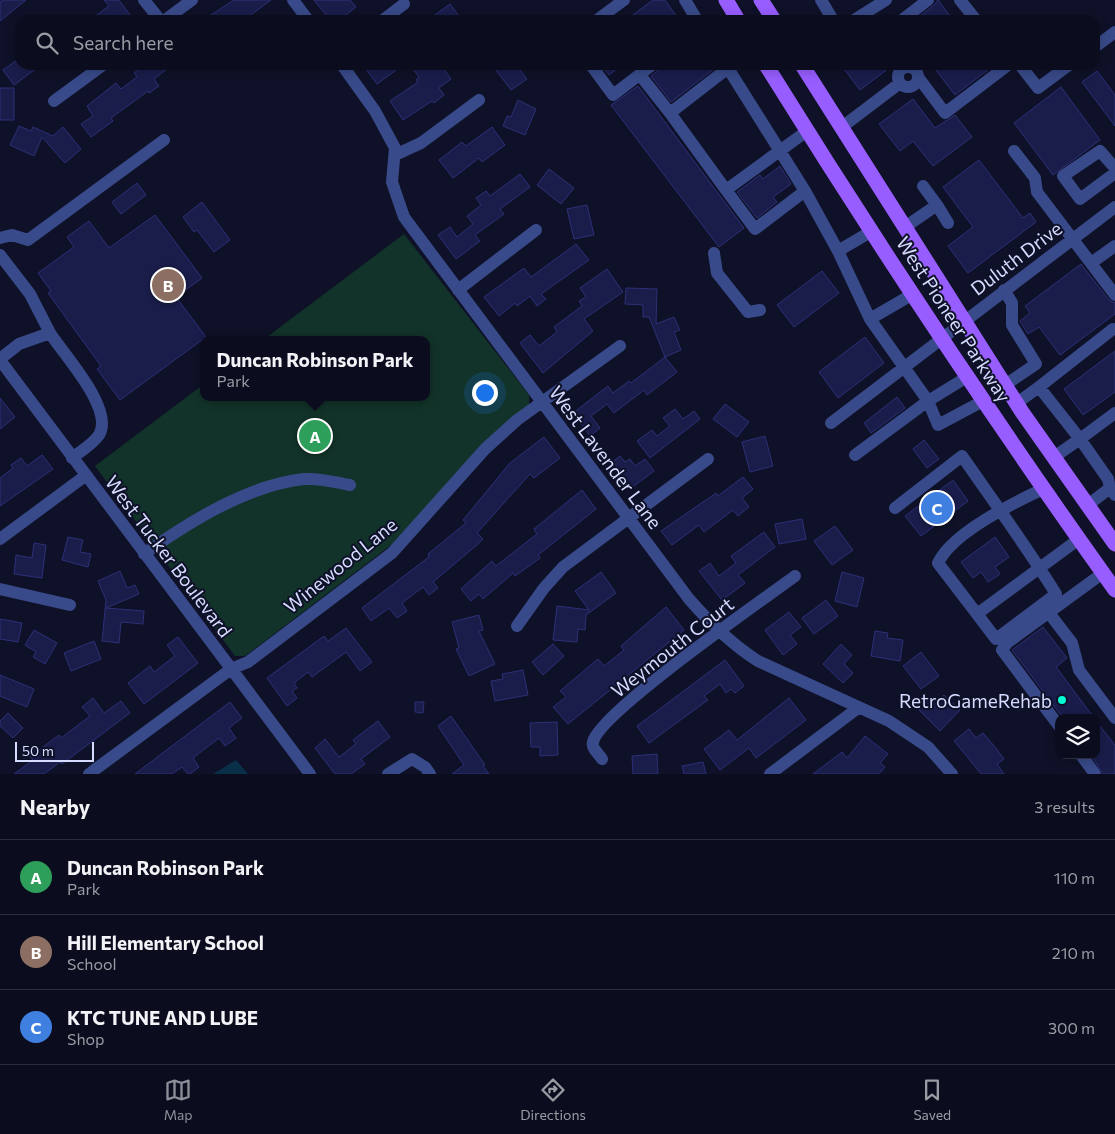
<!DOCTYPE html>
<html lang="en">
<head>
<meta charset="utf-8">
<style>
  :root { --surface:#0b0d1e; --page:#191b2b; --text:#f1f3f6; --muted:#9a9ca4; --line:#2b2d3c; --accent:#8c9099 }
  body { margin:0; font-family:Commissioner,sans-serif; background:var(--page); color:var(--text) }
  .controls { position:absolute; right:15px; bottom:15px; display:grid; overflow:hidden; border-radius:10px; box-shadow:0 2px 12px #0003 }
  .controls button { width:45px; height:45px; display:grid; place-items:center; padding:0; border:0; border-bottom:1px solid var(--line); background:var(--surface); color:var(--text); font:25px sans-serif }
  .scale { position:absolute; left:15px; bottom:12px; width:79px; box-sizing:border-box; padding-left:5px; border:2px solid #d6dcff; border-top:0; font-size:14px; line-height:18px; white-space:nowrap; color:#d6dcff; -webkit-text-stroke:4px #0f1128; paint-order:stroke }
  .you { position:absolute; left:484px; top:392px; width:18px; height:18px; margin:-12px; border:4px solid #fff; border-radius:50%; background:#1a73e8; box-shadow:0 0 0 8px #1a73e833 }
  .badge { display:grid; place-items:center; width:32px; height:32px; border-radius:50%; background:var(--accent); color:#fff; font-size:16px; font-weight:700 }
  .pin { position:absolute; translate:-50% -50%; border:2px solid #fff; box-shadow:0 1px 5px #0006 }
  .popup { position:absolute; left:200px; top:336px; width:230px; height:65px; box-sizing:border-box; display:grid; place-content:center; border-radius:10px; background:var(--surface); filter:drop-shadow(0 1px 4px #0005); font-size:16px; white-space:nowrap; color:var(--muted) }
  .popup b { font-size:19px; color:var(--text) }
  .popup::after { content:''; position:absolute; left:50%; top:100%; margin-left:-10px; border:10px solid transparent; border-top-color:var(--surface) }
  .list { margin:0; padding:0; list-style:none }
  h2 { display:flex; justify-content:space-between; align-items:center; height:65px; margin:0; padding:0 20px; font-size:21px }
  h2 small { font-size:16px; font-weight:400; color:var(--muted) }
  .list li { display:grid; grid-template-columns:32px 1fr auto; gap:15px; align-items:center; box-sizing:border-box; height:75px; padding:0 20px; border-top:1px solid var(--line) }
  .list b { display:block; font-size:19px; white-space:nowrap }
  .list p { margin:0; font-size:16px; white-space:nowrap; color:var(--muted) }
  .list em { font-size:16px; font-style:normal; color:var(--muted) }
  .icon { flex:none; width:28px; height:28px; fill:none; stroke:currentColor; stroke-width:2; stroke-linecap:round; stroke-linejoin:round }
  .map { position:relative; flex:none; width:1115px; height:774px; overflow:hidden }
  .search { position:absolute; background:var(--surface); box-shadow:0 2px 12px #0003; left:15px; right:15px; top:15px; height:55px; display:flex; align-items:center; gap:12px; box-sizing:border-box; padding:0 18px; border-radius:15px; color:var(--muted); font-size:19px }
  .sheet { height:290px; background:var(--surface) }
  nav { display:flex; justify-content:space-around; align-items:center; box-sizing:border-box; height:70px; border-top:1px solid var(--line); background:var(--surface); font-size:14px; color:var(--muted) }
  nav a { display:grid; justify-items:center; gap:2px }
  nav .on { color:var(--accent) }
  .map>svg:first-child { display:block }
</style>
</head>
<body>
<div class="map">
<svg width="1115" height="774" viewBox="0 0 1115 774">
  <rect width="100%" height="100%" fill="#0f1128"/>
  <!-- green -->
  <path fill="#123329" d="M404,234L529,395V405L395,542L245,656H235L95,466L204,384V397H426V340H263Z"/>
  <!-- water -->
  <path fill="#093048" d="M236,760L248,774H213Z"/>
  <!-- building -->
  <path fill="#1a1d4a" stroke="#2c3077" d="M3,0H26L0,21V2Z
    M104,0H119L130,15L123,20H90L109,6Z
    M234,0H271L244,20H203Z
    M314,0H350L356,7L339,20H330Z
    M653,0H665L679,20H626Z
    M938,0L953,20H915L933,6Z
    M450,4L462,20H428Z
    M20,58V65H41L14,85L3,70Z
    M144,65H172L154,79L159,86L149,93L148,91L111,118L113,121L91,137L81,124L93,116L87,106L116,83L121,89L137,77L134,73Z
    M363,65H403L377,84Z
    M410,65H441L451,79L439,88L444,95L434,103L432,101L403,120L390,101L418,82L416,80L419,77Z
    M492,65H516L527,79L511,90Z
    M601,65H622L609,75Z
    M665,65H718V66L671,102L651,76Z
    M841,65H893L860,90Z
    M932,65H987L989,69L955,95Z
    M1097,71L1115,95V126L1082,82Z
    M638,86L744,228L719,247L611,105Z
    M1061,87L1100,140L1053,175L1014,123Z
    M0,88H14V120H0Z
    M913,99L935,128L955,115L972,137L933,166L913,141L900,151L879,124Z
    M518,100L536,109L525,135L503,126L507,116L511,117Z
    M19,126L31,131L33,127L53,136L63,127L81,149L65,163L42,137L34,156L10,145Z
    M492,127L505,145L482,162L479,158L453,178L439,160L462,142L466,146Z
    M979,160L1023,218L1030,213L1036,222L968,273L948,246L973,227L943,187Z
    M780,166L791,184L773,197L777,202L757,218L737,192L760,175L763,179Z
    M549,169L574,188L561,204L537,185Z
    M520,174L530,187L500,209L504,214L475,235L480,241L456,259L438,235L450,227L457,237L473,224L467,216L481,205L476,198L486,191L490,196Z
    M137,183L146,195L121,214L112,202Z
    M202,202L230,240L214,252L197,230L194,232L183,217Z
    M587,205L594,235L574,239L567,209Z
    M155,215L202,278L176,297L206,337L120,400L97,369L101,366L48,293L51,291L38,273L74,247L67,237L89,221L109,248Z
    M576,244L589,260L541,294L546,299L537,306L530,296L517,306L515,303L499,316L484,297L524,268L531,277Z
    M1081,264L1109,300L1115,303V314L1060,355L1039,327L1028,334L1020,321L1030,313L1025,306Z
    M607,269L623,292L584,319L593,331L543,373L520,343L530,335L539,346L557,332L554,327L582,306L579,301L586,297L580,288Z
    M822,271L839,293L794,327L777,305Z
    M626,288L657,289L656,324L674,317L680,330L674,332L681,350L665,357L649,317H643V305L625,304Z
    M865,337L884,363L838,398L819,372Z
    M1115,351V392L1083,415L1064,389Z
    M665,357L677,372L647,395L644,390L614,413L607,404L591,416L600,428L590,436L573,413L608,386L613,393L629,381L631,383Z
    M897,397L905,408L871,433L864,423Z
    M0,398L15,417L0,429Z
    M725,404L749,422L737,437L713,419Z
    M675,409L683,419L694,411L700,419L650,458L637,441L652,430L657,436L670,426L663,418Z
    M765,436L773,466L750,472L742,442Z
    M544,437L560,458L534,478L530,474L477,533L483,539L478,544L433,582L438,588L429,595L423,587L402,603L407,611L397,618L389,608L371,621L362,608L429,557L428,554L466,523L463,520L510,463Z
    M924,440L939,459L927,468L913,449Z
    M42,455L53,469L0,506V478L13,468L11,465L21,458L27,466Z
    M620,456L625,462L630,459L635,466L645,459L654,471L630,489L611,463Z
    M743,477L753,489L742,498L749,507L738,516L733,510L704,532L699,525L672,545L661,531L716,493L718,496Z
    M953,480L968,501L921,536L905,516Z
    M582,490L596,509L538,555L540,558L515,576L513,573L483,599L479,594L471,601L461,589L492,561L496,566L537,534L534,529Z
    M802,519L806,539L779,544L775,524Z
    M835,526L853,550L832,565L814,541Z
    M764,532L775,547L738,575L745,583L722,600L699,571L710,563L719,576L736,563L731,556Z
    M68,537L83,540L80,552L91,554L88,567L62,560Z
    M995,537L1009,557L995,567L1000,574L988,582L981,572L973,578L961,562Z
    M34,543L46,545L42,578L14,574L16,555L32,558Z
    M120,571L127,588L135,585L139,594L106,608L144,611L143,624L121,622L119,643L102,641L106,600L98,581Z
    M601,572L616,593L586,615L585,630L578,629L577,642L553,640L557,606L589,610L575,591Z
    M842,572L864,578L857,607L835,601Z
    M826,600L838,616L814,634L802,618Z
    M666,607L684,630L568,724L553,707L566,697L560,691L598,659L604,666L618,655L624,650L621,646Z
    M789,612L801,627L790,635L797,644L783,655L765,630Z
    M479,615L483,630L479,631L495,664L469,676L456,649L459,648L452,622Z
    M0,619L22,623L18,642L0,639Z
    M1043,627L1067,658L1056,667L1094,718H1063L1012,650Z
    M346,628L372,662L360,671L346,652L312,677L308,672L294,683L297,688L292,691L297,698L287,706L267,678L324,636L328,641Z
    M34,630L57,643L45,664L33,657L36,652L25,645Z
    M875,631L888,633L887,638L903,640L900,661L871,656Z
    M178,637L198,663L144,704L128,683L150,666L154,672L175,656L167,645Z
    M94,641L101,659L71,671L64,653Z
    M553,644L564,656L543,675L532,662Z
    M841,644L852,655L844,664L853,673L843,683L823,664Z
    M921,652L939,676L921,689L903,666Z
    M725,660L744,686L735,693L731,689L726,693L720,684L704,696L708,700L649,743L637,726Z
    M523,670L528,695L495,701L491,681L503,679L502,674Z
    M0,675L34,689L27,707L0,696Z
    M944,695L960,710L940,731L919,710L932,696L938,701Z
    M93,698L104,713L121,701L130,713L62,764L60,762L44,774H14L33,760L28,754L37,747L39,750L59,735L61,738L90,716L82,707Z
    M789,698L806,720L756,758L749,748L720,770L704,749L729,730L737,740Z
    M230,702L242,718L229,728L236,738L225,746L219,738L193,758L199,767L190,774H188L182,767L172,774H135Z
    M415,702H424L423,713L415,712Z
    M8,713L23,728L13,738L0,726V721Z
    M451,716L485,765L483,766L489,774H452L464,765L438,726Z
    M378,721L390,737L361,759L365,764L351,774H335L315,748L325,739L339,757L356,744L353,740Z
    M1096,721L1115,745V774H1103L1091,755H1096Z
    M557,722L558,755L540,756V747H531L530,723Z
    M969,729L976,738L983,733L995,747L1004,759L997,764L1004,774H981L969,759L954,741Z
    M865,736L888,754L880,763L885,767L879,774H813L842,752L847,758Z
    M657,754L658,774H633L632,756Z
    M703,762L706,774H684L682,766Z"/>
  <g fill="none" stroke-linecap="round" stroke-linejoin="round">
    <!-- minor -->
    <path stroke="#384a89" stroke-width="12" d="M144,0L160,20
      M293,0L308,20
      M685,0L697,20
      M821,0L833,20
      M960,0L976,20
      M165,20L192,0
      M383,20L404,4
      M597,20L624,0
      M854,20L886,0
      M902,20L928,0
      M1095,47L1115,32
      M342,65L375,111L395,148L392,182L404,217L689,599C710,623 731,644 758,661L889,721L928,747L952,774
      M591,65L613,95L652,65
      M726,65L805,191L838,251L870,319L928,401L855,455
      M732,65L670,113L726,190L807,131
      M1020,65L1038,88L1069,65
      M898 77a10 10 0 1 1 20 0a10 10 0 1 1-20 0Z
      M640,75L670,113
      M918,77L945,113L1008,65
      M54,101L103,65
      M842,127L900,83
      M1014,151L1035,178L1037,192L1115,295
      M395,155L421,143L479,100
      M1115,168L1100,151L1063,176L1080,199L1115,173
      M726,190L755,229L805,191
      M937,205L948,223
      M905,227L937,205L923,186
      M0,238L12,235L28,240L164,140
      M838,251L872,231
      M714,253L717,273L748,312L760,310
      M0,255L30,294L50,333
      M1091,263L1115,246
      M458,290L536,230
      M1004,290L1012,303V325L1036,364L1005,385
      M870,319L913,294
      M0,359L19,344L50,333C63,354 115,409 99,435C93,444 81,451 72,458
      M0,360L310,774
      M967,377L928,401L938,425L983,401
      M1039,387L1113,329
      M1017,403L1039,387L1080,439L1115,413
      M831,423L1115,207
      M1054,457L1080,439L1108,479L1110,488
      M1088,505L1110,488L1115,495
      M895,508L962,456C994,502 1027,547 1056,594L996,639L977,614L1079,539
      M0,539L85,476
      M144,554C189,522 248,485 304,479C320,478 335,482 350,485
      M0,589L70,605
      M1049,613L1072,643L1079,670L1115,718
      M977,614L938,563C952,533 1013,503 1043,489
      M517,626L544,588L563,567L708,459
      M1059,726L1002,650L1007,643L1103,573
      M1081,755L1095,774
      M602,759C599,754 591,748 593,742C599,713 763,600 795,576
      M89,774L231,669L248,662L392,553L485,449L517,420L620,346
      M388,774L412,759L425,767L430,774
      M770,774L858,708"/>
    <!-- major -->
    <path stroke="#985dff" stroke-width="15" d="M726,0L738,20
      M761,0L774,20
      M766,65C877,244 993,419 1115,590
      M802,65L1022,412L1115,544"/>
  </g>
  <!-- markers -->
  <circle fill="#02ffd6" stroke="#0f1128" stroke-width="2" cx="1062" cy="700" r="5"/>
  <g text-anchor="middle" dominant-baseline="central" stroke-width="4" stroke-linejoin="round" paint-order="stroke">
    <!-- street labels -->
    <g font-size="19" fill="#d6dcff" stroke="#0f1128">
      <text transform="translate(1016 258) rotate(-37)">Duluth Drive</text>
      <text transform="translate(954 319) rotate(57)">West Pioneer Parkway</text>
      <text transform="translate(606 457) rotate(53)">West Lavender Lane</text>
      <text transform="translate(169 556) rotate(53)">West Tucker Boulevard</text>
      <text transform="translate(340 565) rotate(-39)">Winewood Lane</text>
      <text transform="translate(672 647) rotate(-38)">Weymouth Court</text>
    </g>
    <!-- poi labels -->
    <g font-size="19" fill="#d6dcff" stroke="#0f1128" text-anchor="end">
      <text x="1052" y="700">RetroGameRehab</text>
    </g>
  </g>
</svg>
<div class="controls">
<button><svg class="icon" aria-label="layers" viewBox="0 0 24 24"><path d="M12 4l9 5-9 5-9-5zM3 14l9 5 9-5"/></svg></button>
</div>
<div class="scale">50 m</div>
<div class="you"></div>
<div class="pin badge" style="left:315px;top:436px;background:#2e9e5b">A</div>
<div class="popup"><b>Duncan Robinson Park</b>Park</div>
<div class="pin badge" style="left:168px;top:285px;background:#8d6e63">B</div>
<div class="pin badge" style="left:937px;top:508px;background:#3f7fe0">C</div>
<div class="search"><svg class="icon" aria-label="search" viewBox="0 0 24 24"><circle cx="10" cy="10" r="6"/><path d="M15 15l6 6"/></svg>Search here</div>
</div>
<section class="sheet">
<h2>Nearby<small>3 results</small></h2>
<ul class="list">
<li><span class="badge" style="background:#2e9e5b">A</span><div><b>Duncan Robinson Park</b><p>Park</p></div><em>110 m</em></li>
<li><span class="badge" style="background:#8d6e63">B</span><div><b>Hill Elementary School</b><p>School</p></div><em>210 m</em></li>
<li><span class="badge" style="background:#3f7fe0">C</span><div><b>KTC TUNE AND LUBE</b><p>Shop</p></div><em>300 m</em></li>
</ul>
</section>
<nav>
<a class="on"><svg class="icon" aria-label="map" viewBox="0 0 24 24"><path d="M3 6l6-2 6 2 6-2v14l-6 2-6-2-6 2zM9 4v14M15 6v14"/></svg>Map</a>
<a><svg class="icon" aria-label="directions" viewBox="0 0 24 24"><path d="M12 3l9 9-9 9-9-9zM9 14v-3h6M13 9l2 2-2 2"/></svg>Directions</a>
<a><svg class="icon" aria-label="saved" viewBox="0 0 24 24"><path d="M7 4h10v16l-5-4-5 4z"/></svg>Saved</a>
</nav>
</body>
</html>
